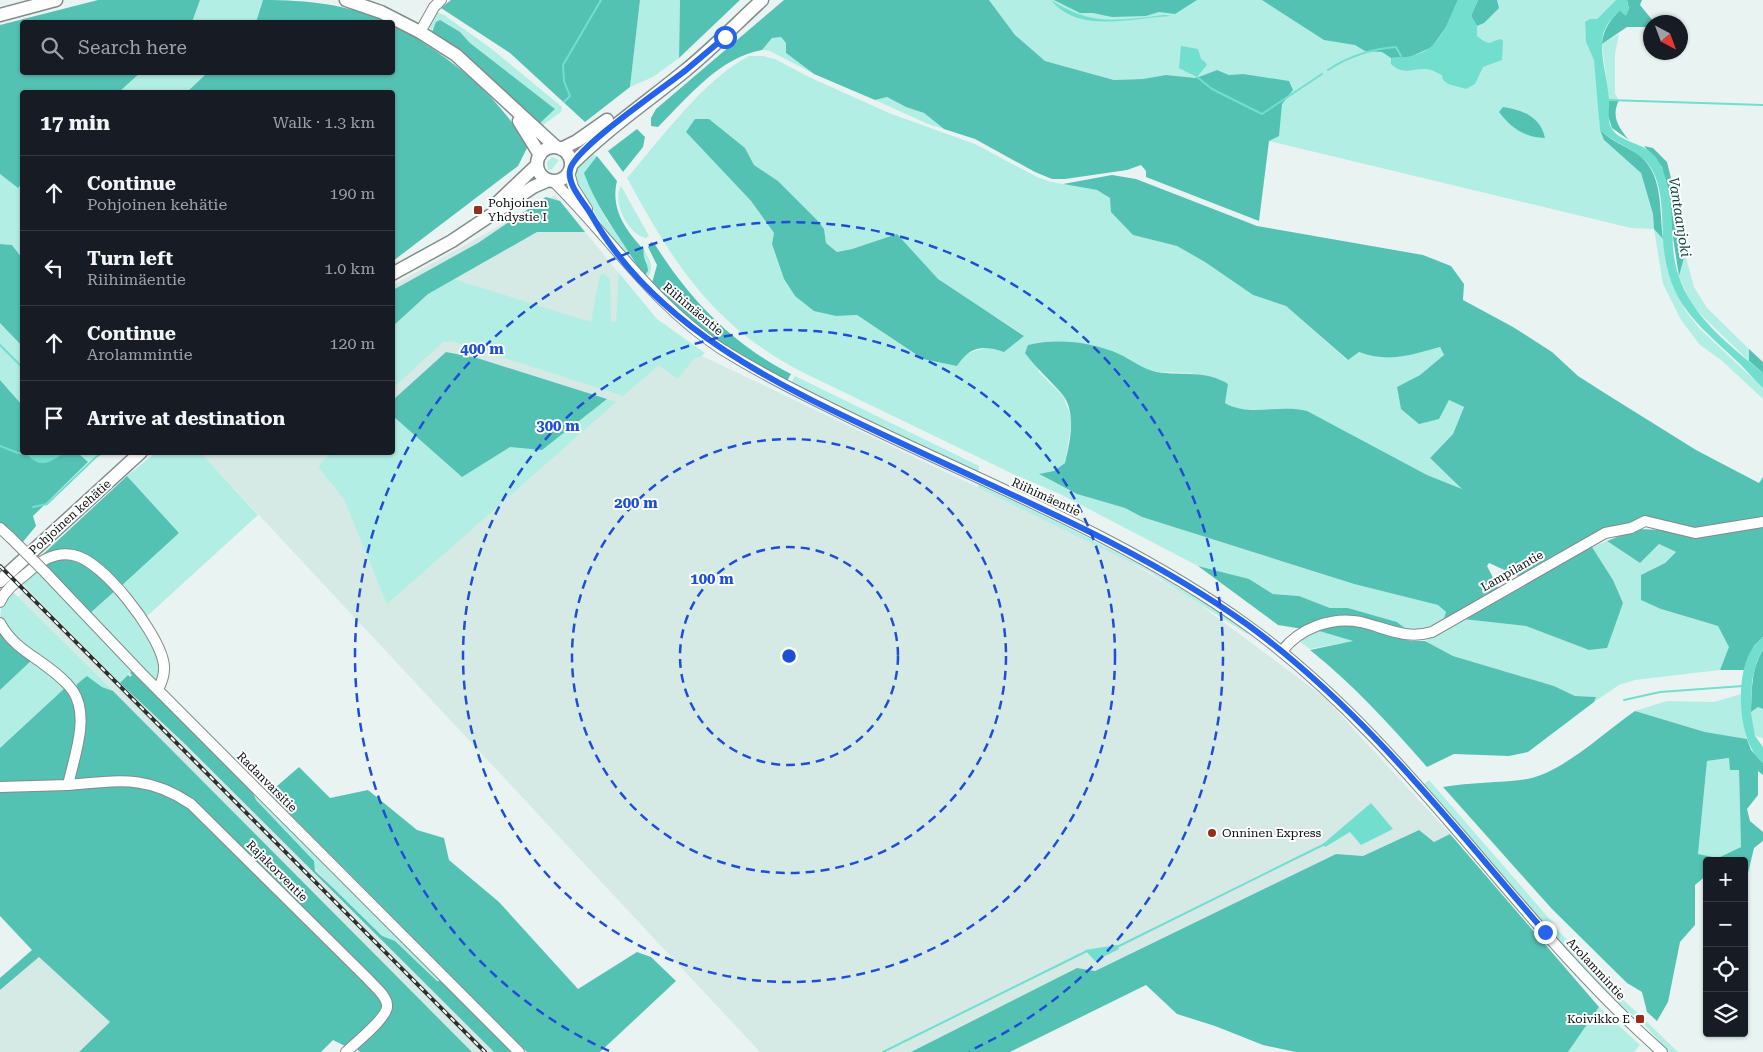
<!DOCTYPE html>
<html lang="en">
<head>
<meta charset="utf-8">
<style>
  :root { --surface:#171b24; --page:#242831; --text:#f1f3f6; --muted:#9ea1a6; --line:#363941 }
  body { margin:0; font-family:"Roboto Serif",serif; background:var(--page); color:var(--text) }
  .controls { position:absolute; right:15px; bottom:15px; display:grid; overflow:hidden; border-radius:5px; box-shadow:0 1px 4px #0004 }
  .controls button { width:45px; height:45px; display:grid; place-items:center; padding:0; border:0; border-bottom:1px solid var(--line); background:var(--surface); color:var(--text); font:25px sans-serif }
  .compass { position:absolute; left:1643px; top:15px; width:45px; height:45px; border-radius:50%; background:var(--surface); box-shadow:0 1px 4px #0004; rotate:139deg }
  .stop { position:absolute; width:15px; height:15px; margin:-11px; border:4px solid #2563eb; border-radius:50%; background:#fff }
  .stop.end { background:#2563eb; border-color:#fff; box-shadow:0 1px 5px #0008 }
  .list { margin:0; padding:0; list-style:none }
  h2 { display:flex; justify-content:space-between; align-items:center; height:65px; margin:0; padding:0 20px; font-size:21px }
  h2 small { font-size:16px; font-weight:400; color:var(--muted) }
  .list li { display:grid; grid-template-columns:32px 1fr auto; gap:15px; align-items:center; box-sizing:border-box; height:75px; padding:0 20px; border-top:1px solid var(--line) }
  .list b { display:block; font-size:19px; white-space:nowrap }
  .list p { margin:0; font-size:16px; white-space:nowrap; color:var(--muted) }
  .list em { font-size:16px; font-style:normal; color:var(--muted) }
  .icon { flex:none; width:28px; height:28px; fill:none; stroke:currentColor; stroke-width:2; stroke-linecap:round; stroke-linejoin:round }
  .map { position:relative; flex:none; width:1763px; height:1052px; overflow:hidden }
  .search { position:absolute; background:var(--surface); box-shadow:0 1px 4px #0004; left:20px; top:20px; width:375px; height:55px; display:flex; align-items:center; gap:12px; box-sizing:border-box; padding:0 18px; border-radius:5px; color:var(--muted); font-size:19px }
  .panel { position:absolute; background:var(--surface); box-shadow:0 1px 4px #0004; left:20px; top:90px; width:375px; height:365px; border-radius:5px }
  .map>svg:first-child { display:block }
</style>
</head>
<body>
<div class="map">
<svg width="1763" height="1052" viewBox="0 0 1763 1052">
  <rect width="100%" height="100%" fill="#e9f4f2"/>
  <!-- built -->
  <path fill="#d5e9e5" d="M555,195L671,337L700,355L1105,548L1187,595L1324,697L1450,834L1434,842L1418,830L1363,856L1336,854L1094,971L1077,968L911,1052H760L201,453L392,452L393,285Z
    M38,578L509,1052H472L369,949L18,597Z
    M39,957L110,1022L79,1052H0V990Z"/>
  <!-- green -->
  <path fill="#b2eee4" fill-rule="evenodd" d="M200,0H263L256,22H192Z
    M640,0H680L679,58L653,77L630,87Z
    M989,0H1616L1597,19L1585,22C1584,38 1591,45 1594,59C1599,82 1598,107 1600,130L1604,140L1641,173L1653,214L1654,229L1663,239L1670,275L1685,310L1699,328L1763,388V399L1721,360L1700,345L1681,320L1663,284L1654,229L1631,228L1269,141L1243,74L1229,75L1217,70L1196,78L1166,75L1143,79L1114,80L1045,61L1015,35Z
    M436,12L444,15L492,49L562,107L561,112L539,128L537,126L555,109L470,43L460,32L432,28V32L429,25Z
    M1619,34L1615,54V94L1619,100H1609L1602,44Z
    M781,37L786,43V53L814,74L770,51L762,50L772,38Z
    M749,56H763L775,59L809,77L889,113L975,144L1037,177L1051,182L1097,190L1110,198L1133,235L1177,246L1205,262L1253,295L1286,306L1347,360L1359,352C1388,363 1411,355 1440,347L1444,355L1420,375L1397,387L1401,409L1439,419L1449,400L1464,407L1453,434L1430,458L1463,490L1427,475L1332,426L1256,409H1234L1224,403L1228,384L1190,373L1159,372L1140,367L1119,354L1089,345L1057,342L1038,371L1063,396L1072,419L1065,463L1054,471L1040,475L1077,494L1125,508L1142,517L1354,584L1438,605L1446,612L1442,624L1426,633L1410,632L1397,622L1348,608H1330L1299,596L1273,594L1248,579L1198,566L1060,494L1013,474L802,372C712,325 674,264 627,178C661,139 703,80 749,56ZM686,132L745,148L754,165L778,181L817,220L824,229L826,243L837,252L852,249L897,234C911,249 924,267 939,280C965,302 997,315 1024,336L965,354L923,359L857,315L835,316L795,296L784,279L772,244L774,233L751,201Z
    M140,73H207L187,92H119Z
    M887,97L906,107L924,113L944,129L928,124L875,100Z
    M593,150L594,155L597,156L585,173L607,221L623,241L648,264L643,255L644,250C650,260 655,268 647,278L610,237L576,183C572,168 584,160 593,150Z
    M552,157L559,160L552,169L548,170L547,162Z
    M0,174L18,188L22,184V258L12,245L0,244Z
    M621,186L649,236L646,238C629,235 611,202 621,186Z
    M1685,254L1694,287L1707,308L1749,349V361L1692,306L1679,276Z
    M604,273L610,280L611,322H616L619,273L657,319L705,353L700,357L694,358L678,379L659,365L623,396L452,341L443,342L393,388L392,326L428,294L453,279L591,322L600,275Z
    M0,323L22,346V405L0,380Z
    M795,376L979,466V470L975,473L790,384Z
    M607,399L616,402L387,604L344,499L319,468L321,462L332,453L392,452L393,416L462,476L510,446L542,450Z
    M78,453H100L88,462Z
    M155,453H201L258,515L145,618L119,588L179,533L127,476Z
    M979,485C1074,529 1161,573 1249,631L1247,634L1148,571L977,487Z
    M1607,541L1640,563L1659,544L1676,552L1665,563L1641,575L1661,609L1718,626L1730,647L1720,670L1635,680L1619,685L1594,702L1595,697L1575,696L1554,686L1453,656L1425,641L1463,619L1526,626L1589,650L1606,648L1623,603L1613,580L1592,547Z
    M36,568L134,668L120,683L20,581Z
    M116,590L150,635L162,673L156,682L88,615Z
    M12,591L113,691L102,687L87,676L76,691L23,645L0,618L2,602Z
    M1316,630L1354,641L1310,649L1296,639Z
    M33,659L67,686L0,748V690Z
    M1741,694L1744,726L1747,739L1705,732L1635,711L1667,701L1714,702Z
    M1758,707L1763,709V738L1755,736L1751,712Z
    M1730,758L1739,770L1741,847L1718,858L1698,854L1707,761Z
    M1429,780L1553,923L1552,924L1547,927L1423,785Z
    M250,786L445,981H438L395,941L382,936L332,887L256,800Z
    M1555,927L1618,995L1613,1000L1552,933L1551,930Z
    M1621,998L1641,1016L1638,1019L1617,1003Z
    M1599,1007L1640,1045L1634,1052H1568Z
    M1644,1019L1678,1052H1669L1643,1023L1642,1020Z"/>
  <!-- forest -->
  <path fill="#54c2b3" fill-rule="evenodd" d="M98,0H200L192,22H22V72L140,73L119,92H22V184L18,188L0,174V25Z
    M263,0C308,0 346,4 388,22H256Z
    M451,0H640L630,87L585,122L510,53L441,8Z
    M680,0H740L679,58Z
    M784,0H989L1015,35L1045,61L1114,80L1143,79L1166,75L1196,78L1217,70L1229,75L1243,74L1289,81L1293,90L1282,104L1279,136L1269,141L1259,221L1146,177V171L1141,165L1127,170L1065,179H1052L1035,172L975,139L944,129L924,113L906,107L887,97L875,100L814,74L786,53V43L781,37L772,38L762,50C720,57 687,98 658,127L651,126V118L656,109Z
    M1054,0H1197L1175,14L1159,12L1146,16L1112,17L1093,13H1080Z
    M1262,0H1458L1446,27L1432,47L1410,57L1391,58L1382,52L1365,51L1355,45L1324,40Z
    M1478,0H1497L1499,8L1484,23L1477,26L1471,16Z
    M1627,0H1642L1640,5L1654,22H1650V27H1627L1602,44C1603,30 1610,20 1619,11L1629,9Z
    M440,20L460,32L470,43L555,109L537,126L432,32L436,22Z
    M393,24C404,29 415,37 425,44C467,71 502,103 528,146L518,166L393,261L392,92H187L207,73L392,72Z
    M1609,100H1619C1611,116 1618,127 1629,140L1612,128L1607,113Z
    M1503,107C1522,110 1540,116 1545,138C1524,137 1511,128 1499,112Z
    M695,119H709L745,148L754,165L778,181L817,220L824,229L826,243L837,252L852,249L897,234L938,279L1024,336L1004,352C983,345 970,346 957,366L923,359L857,315L836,316L814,311L795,296L784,279L772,244L774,233L751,201L686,132Z
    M637,129L645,137L643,147L623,172L608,151Z
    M1600,130C1613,142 1622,144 1636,153C1664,171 1659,210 1663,239L1654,229L1653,214L1641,173L1604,140Z
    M1644,146L1653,148L1667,162L1673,186L1679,195L1677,210L1685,254L1679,276L1662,167Z
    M597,156L617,181C610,209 626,231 644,250C642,258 648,263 648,271L645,275L641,272C622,239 597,210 584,173Z
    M1112,175L1136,179L1257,226L1423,255L1451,266L1464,284L1463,300L1513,327L1552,352L1578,376L1603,392L1696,450L1759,483L1763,477V520L1695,531L1634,521L1598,533L1522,578L1489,563L1487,566L1500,591L1442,624L1446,612L1438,605L1354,584L1142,517L1125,508L1077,494L1039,474L1054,471L1065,463C1070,442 1077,412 1062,394C1050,380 1036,368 1025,353L1028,345C1057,338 1092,342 1119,354C1132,360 1142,369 1157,372C1181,376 1207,370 1228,384L1225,403C1248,417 1280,404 1307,411L1427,475L1462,489L1430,458L1453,434L1464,407L1449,400L1439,419L1419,424L1401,409L1397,387L1420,375L1444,355L1440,347C1411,355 1388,363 1359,352L1348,360L1286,306L1253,295L1205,262L1177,246L1133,235L1111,212L1110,198L1097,190L1063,184Z
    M546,197L560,201L585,232H537L428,294L393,326V290L478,243Z
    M651,242L654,243C689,299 732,344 791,374L787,381L729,348L694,324L652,283L657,265L648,247Z
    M0,244L12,245L22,258V346L0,323Z
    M1749,349L1763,362V373L1749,361Z
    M446,352L477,358L607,399L542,450L510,447L462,477L393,416V400Z
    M0,380L22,405L21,446L22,452L78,453L88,462L33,516L36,526L22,543L0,525Z
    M127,476L179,533L119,588L107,574L51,552L41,556Z
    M1763,526V637L1754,646L1744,670H1720L1729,647L1718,626L1661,609L1641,600V575L1665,563L1676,552L1659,544L1640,563L1607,541L1637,529L1665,530Z
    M1592,547L1613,580L1623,603L1607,648L1589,650L1526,626L1463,619L1549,569Z
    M55,557L82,561L116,590L88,615L41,563Z
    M1198,566L1249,579L1273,594L1299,596L1330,608H1348L1397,622L1410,632L1362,620L1303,629L1278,625Z
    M1339,624L1359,627L1411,641H1425L1453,656L1554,686L1575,696L1596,697L1594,702L1528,752L1509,756L1454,754L1427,767C1390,725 1354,685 1310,650L1353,641L1316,630Z
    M0,628L33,659L0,690Z
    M1763,650V709L1758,707L1751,712C1752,690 1751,669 1763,650Z
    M134,668L250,786L256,800L314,861L315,871L332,887L382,936L395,941L437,981H445L516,1052H494L185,744L120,683L128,675L130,677L132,675L130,673Z
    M87,676L102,687L113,691L472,1052H360L354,1046L391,1001L170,787C138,774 112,779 78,782L74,779L80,735L76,691L77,684Z
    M67,686L76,702L77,727L66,778L61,782L0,785V748Z
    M1635,711L1705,732L1747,739L1751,750L1763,763V775L1758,771V795L1747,809L1750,821L1763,832V841L1754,848L1748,873L1744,875V861H1707V875L1695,885V925L1680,942L1668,1002L1657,1021L1647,1012L1642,992L1627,983L1552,909L1443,787C1471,782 1499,783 1527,779C1564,772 1604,732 1635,711ZM1729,758L1730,770H1739L1741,847L1718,858L1698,854L1707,761Z
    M299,767L330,798L368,790L417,830L444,838L449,860L499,902L578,989L637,952L651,957L676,981L600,1052H527L269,793Z
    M122,785L150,786L188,806L382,997L385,1008L347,1047L333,1040L321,1052H79L110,1022L39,957L0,990V978L32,950L0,916V791Z
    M1419,830L1434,842L1450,834L1599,1007L1568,1052H1296L1263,1045L1215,1026L1177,1014L1146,985L1010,1052H911L1077,968L1095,971L1336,854L1363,856Z"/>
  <!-- water -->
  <path fill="#72dece" d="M1051,0C1093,27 1117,20 1165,15L1171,16C1134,17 1079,35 1051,0Z
    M1458,0H1478L1471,16L1477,26V36C1491,47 1488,42 1501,39L1503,41L1502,60L1483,67L1475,84L1466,89L1448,84L1443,80L1442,75C1437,73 1431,69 1426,69C1411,68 1404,76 1391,64V58C1398,56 1405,58 1411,56C1440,51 1447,23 1458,0Z
    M1616,0H1627L1629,9L1626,16L1620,11C1613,16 1605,26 1603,35C1599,55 1608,79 1609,100C1610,110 1606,119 1612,129C1623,146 1651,140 1662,168C1672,191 1672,222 1673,247C1677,306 1721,338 1763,373V388C1755,381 1749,373 1742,366C1703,328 1671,309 1664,250C1661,224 1665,191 1651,168C1639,149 1616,145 1600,130L1594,60L1586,42L1585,22L1590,19H1597Z
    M1181,46L1198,49L1201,59L1206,63L1207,65L1197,77L1179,68Z
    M26,453L27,452L64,453C48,464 40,469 26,453Z
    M1763,637V650L1757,661L1752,681L1751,712L1755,736L1763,747V763C1739,744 1736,687 1747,659C1750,650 1756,644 1763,637Z
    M1371,803L1393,829L1361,845L1350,832L1325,847L1323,844Z
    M1117,945L1119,949L1095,961L1085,950Z"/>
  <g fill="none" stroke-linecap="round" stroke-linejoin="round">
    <!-- stream -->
    <path stroke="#72dece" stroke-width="2" d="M1328,70C1349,56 1371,49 1396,47L1401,56
      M1197,77L1212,89L1262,114L1322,74
      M1608,100L1763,105
      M564,102L570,96L564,81L563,65L601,0
      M0,345L22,367
      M0,446L18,453H26
      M33,507L47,504L96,457L104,452
      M1624,700L1660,692L1743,686
      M1117,947L1325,844
      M883,1052L1087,951"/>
    <defs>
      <path id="minor" d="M420,32L434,7L441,0
        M569,172L573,187L587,209
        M553,181C610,237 653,304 720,348C763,375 808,397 853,419C986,484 1127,538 1247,625C1410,743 1512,920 1662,1052
        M0,528L11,538
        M45,572L141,673L519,1052
        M0,602C5,590 16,582 26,574C39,562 54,551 73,555C104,561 156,631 163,660C166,671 163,680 158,689
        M0,623C9,640 23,650 38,660C50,669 64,678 73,691C90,717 74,757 68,785L0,787
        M1282,651C1300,628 1332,616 1361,622C1386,628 1406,640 1432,632L1605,533L1631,528L1645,521L1695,533L1763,522
        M68,785C118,781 147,774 191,804L368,979C374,986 387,996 387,1005C389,1017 355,1043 346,1052"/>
      <path id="major" d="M346,0L381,12L420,32L456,55L556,147
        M0,15L56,0
        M519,121L540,155
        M537 164a17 17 0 1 1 34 0a17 17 0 1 1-34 0Z
        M561,149L577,141L607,120
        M571,165C607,129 647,102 686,70C713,48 736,24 762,0
        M497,203L537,165
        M392,274L452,241L533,187L549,180
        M0,581L141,452"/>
    </defs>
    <!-- minor casing -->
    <use href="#minor" stroke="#828c8a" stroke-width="12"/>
    <!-- major casing -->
    <use href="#major" stroke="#828c8a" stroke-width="15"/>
    <!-- minor -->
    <use href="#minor" stroke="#fff" stroke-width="10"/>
    <!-- major -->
    <use href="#major" stroke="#fff" stroke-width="12"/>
    <defs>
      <path id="rail" d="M0,566L485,1052"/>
    </defs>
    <!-- rail casing -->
    <use href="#rail" stroke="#2b2f2e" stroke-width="4"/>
    <!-- rail -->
    <use href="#rail" stroke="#fdffff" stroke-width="2" stroke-dasharray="5.5" stroke-linecap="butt"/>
    <defs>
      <path id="minor-bridge" d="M11,538L45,572"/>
    </defs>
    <!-- minor-bridge casing -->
    <use href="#minor-bridge" stroke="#828c8a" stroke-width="12" stroke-linecap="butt"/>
    <!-- minor-bridge -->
    <use href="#minor-bridge" stroke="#fff" stroke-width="10"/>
  </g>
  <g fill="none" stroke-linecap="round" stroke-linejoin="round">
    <!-- route -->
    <path stroke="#2563eb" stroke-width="6" d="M725,37C712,48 699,59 686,70C665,87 573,149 570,170C567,186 585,203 592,216C661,338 802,396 922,453C1033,505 1148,553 1248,625C1364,710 1452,825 1545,932"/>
  </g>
  <!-- distance rings -->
  <g fill="none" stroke="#1d4ed8" stroke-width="2.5" stroke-dasharray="9 6">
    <circle cx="789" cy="656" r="109"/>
    <circle cx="789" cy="656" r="217"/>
    <circle cx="789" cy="656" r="326"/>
    <path d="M609 1051A434 434 0 1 1 969 1051"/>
  </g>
  <!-- markers -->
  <g fill="#962d18" stroke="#fdffff" stroke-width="2">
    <rect x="473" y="205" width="10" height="10" rx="2.5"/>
    <circle cx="1212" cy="833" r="5"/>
    <rect x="1635" y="1014" width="10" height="10" rx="2.5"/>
  </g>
  <g text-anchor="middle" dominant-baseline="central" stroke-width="4" stroke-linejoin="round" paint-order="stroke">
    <!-- poi labels -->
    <g font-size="12" fill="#0b0e0d" stroke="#fdffff" text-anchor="start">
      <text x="488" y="203">Pohjoinen<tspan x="488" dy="14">Yhdystie I</tspan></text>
      <text x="1222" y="833">Onninen Express</text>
      <text x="1630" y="1019" text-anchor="end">Koivikko E</text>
    </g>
    <!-- street labels -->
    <g font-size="12" fill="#0b0e0d" stroke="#fdffff">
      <text transform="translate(693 309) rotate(40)">Riihimäentie</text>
      <text transform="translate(1046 497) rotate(25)">Riihimäentie</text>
      <text transform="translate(70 517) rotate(-42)">Pohjoinen kehätie</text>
      <text transform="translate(1512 571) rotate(-30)">Lampilantie</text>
      <text transform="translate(267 782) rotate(45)">Radanvarsitie</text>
      <text transform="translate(277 871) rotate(45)">Rajakorventie</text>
      <text transform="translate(1596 969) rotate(47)">Arolammintie</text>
    </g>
    <!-- water labels -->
    <g font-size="14" font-style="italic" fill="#093d37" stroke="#fdffff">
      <text transform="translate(1680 217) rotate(81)">Vantaanjoki</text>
    </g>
  </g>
  <circle cx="789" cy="656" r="8" fill="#1d4ed8" stroke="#fdffff" stroke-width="2.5"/>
  <g font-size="15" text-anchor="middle" font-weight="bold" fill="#1d4ed8" stroke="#fdffff" stroke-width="4" stroke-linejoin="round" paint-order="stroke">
    <text x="482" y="354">400 m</text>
    <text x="558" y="431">300 m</text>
    <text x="636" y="508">200 m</text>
    <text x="712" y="584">100 m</text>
  </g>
</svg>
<div class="controls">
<button>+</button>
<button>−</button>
<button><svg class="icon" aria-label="locate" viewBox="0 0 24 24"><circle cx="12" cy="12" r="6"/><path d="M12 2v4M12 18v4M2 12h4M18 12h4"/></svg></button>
<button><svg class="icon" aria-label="layers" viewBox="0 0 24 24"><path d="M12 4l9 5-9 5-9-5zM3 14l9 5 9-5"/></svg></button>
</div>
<svg class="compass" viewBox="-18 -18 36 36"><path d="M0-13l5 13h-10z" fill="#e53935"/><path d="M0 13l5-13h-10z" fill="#9ea1a6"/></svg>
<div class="stop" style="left:725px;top:37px"></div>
<div class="stop end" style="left:1545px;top:932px"></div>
<div class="search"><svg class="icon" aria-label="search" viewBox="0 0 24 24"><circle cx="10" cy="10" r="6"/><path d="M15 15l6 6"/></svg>Search here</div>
<section class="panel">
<h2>17 min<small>Walk · 1.3 km</small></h2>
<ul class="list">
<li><svg class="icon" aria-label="ahead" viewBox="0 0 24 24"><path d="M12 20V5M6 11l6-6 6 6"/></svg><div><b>Continue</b><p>Pohjoinen kehätie</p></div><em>190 m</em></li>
<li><svg class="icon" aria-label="left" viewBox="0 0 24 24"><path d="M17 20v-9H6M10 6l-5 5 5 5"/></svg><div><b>Turn left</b><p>Riihimäentie</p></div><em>1.0 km</em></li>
<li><svg class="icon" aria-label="ahead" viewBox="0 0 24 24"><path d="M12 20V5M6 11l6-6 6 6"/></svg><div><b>Continue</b><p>Arolammintie</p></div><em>120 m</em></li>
<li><svg class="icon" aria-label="arrive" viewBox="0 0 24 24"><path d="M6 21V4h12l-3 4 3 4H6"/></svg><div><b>Arrive at destination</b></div></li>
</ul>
</section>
</div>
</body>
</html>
